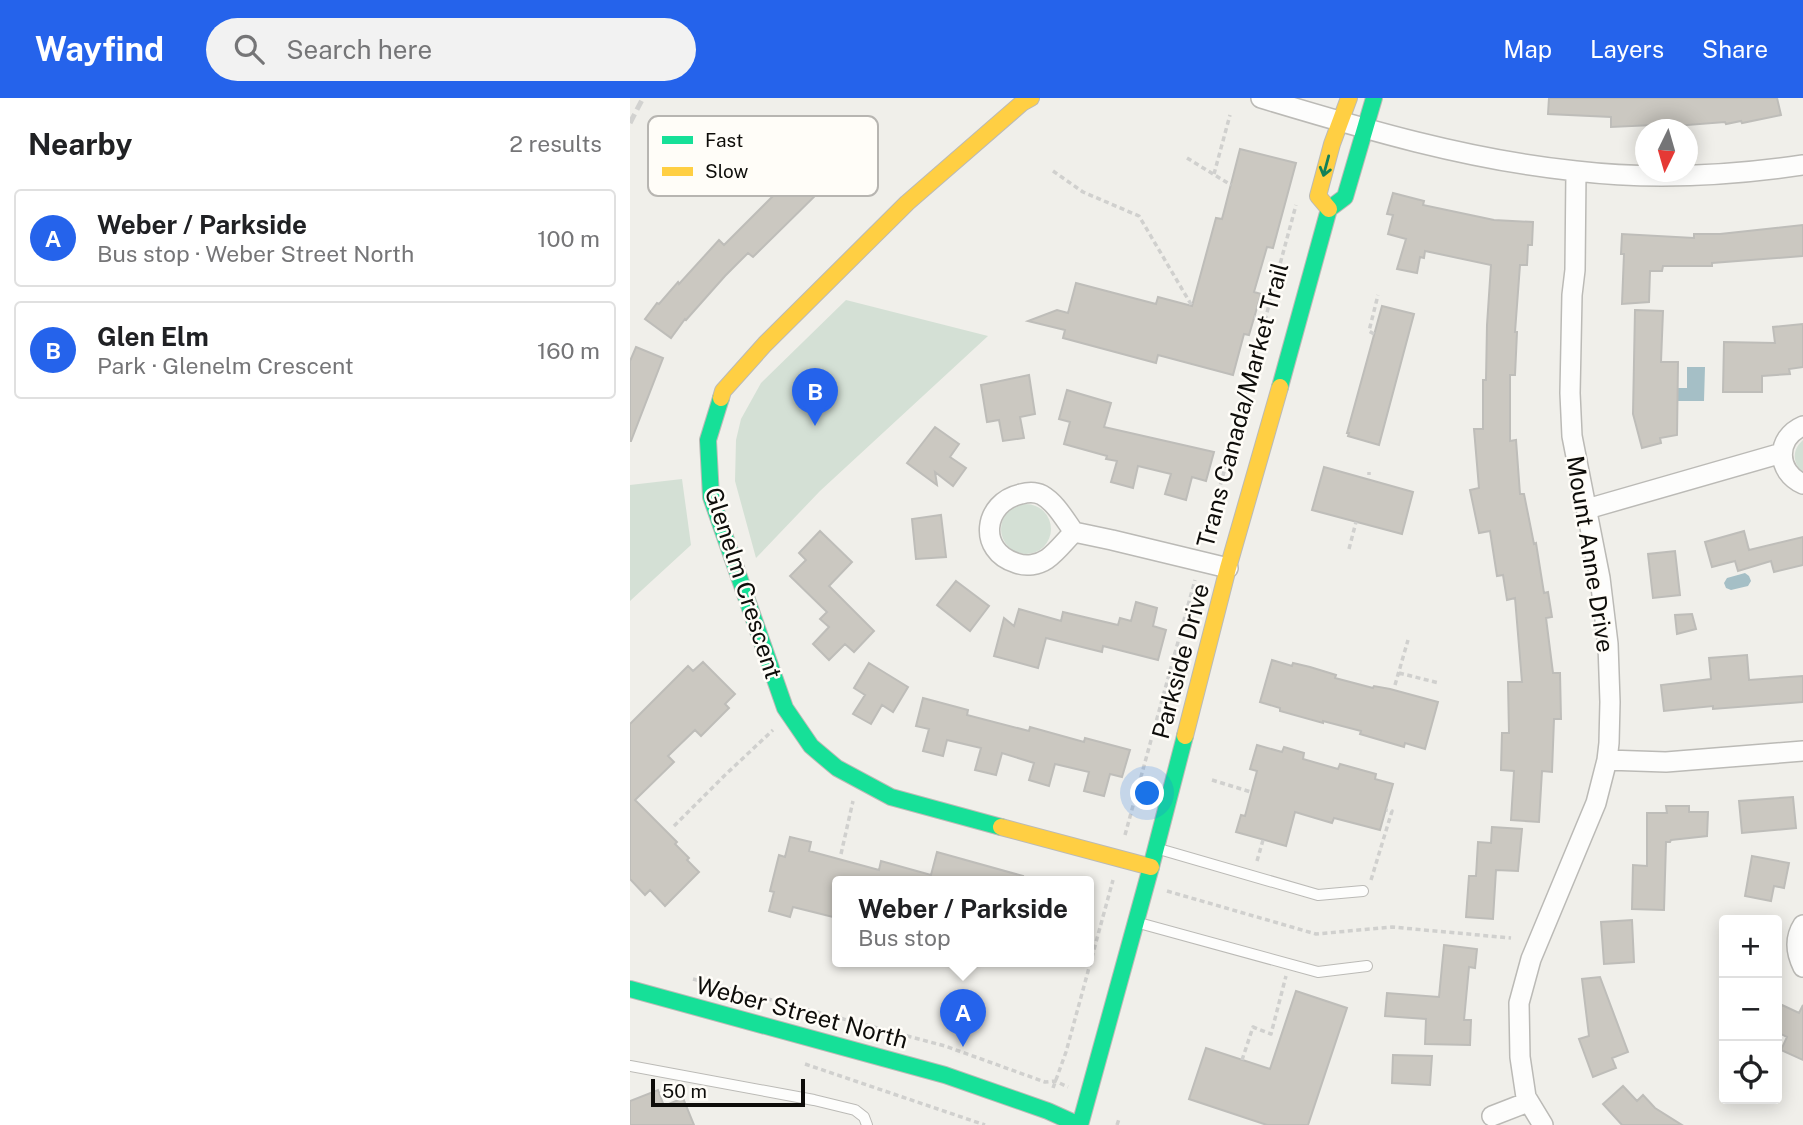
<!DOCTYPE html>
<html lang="en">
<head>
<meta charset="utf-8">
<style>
  :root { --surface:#fff; --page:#f2f2f2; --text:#202124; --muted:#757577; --line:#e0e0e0; --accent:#2563eb }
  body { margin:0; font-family:"Public Sans",sans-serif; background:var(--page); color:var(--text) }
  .controls { position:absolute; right:21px; bottom:21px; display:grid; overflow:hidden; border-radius:7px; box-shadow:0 4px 18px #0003 }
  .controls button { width:63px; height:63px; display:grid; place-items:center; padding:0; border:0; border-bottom:2px solid var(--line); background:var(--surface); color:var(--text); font:35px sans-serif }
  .compass { position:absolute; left:1005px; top:21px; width:63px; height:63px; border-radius:50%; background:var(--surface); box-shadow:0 4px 18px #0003; rotate:185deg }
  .scale { position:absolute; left:21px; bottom:18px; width:154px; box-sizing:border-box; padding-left:7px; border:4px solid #0e0d0a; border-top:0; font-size:19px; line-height:24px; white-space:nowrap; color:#0e0d0a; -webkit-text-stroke:5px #fffdf8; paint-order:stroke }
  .you { position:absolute; left:518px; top:696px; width:24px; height:24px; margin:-18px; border:5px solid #fff; border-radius:50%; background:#1a73e8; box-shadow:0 0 0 10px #1a73e833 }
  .badge { display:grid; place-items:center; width:46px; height:46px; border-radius:50%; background:var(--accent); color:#fff; font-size:23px; font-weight:700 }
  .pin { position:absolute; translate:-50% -58px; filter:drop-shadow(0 2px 4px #0008) }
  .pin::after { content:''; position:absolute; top:37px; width:24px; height:21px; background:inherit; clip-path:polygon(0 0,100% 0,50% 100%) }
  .popup { position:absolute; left:202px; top:778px; width:262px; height:91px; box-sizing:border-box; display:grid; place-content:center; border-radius:7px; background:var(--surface); filter:drop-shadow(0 2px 5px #0005); font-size:23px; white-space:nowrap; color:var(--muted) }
  .popup b { font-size:26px; color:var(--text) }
  .popup::after { content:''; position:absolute; left:50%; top:100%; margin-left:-14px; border:14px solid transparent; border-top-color:var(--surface) }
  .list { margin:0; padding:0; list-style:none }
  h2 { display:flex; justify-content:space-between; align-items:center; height:91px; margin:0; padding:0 28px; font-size:30px }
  h2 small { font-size:23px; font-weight:400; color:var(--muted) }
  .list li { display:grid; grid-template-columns:46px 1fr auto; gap:21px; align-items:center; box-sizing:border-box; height:98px; margin:0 14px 14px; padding:0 14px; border:2px solid var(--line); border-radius:7px }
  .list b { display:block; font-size:26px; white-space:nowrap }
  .list p { margin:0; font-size:23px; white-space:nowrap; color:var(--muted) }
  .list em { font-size:23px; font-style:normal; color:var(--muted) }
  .icon { flex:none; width:38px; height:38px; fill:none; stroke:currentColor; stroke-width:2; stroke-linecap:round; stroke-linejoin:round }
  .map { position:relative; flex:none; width:1173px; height:1027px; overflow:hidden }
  header { display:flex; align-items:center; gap:42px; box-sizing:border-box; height:98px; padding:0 35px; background:var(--accent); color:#fff }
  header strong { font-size:33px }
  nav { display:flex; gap:38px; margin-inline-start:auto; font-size:24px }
  .search { width:490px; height:63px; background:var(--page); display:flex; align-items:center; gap:18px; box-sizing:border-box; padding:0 24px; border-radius:38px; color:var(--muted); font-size:26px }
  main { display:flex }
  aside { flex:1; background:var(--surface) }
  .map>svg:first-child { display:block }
</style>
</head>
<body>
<header>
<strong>Wayfind</strong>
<div class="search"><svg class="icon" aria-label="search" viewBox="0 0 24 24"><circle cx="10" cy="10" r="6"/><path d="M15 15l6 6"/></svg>Search here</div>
<nav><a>Map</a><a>Layers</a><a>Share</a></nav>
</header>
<main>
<aside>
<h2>Nearby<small>2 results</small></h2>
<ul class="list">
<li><span class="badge">A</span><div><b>Weber / Parkside</b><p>Bus stop · Weber Street North</p></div><em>100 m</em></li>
<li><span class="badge">B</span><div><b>Glen Elm</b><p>Park · Glenelm Crescent</p></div><em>160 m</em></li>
</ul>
</aside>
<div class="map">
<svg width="1173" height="1027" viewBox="0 0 1173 1027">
  <rect width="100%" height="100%" fill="#f0efea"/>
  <!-- green -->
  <path fill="#d4e0d5" d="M216,202L358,238L190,393L126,460L105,383L106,342L111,321L131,285Z
    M1173,342V375C1162,364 1162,352 1173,342Z
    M52,381L61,447L0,503V387Z
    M371 431a25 25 0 1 1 50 0a25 25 0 1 1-50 0Z"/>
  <!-- water -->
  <path fill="#a5bfc6" d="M1057,269H1075L1074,303H1048V290H1057Z
    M1115,475L1119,478L1121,483L1118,488L1101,492L1096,490L1094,485L1097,480Z"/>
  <!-- building -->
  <path fill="#cbc8c1" stroke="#bebdb9" stroke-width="2" d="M919,0H1147L1151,17L1112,25L1111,23L1096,26L1095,24L1045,28V26L981,29V19L918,16Z
    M610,51L666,65L643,150L637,149L624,194L631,196L619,237L614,236L603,277L528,257L526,265L433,240L435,232L398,223L427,212L438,215L446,185L526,206L528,199L562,208L586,120L592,121Z
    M175,66L196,87L123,159L118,155L95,178L56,222L55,221L41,240L15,221L27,205L29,206L48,184L49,186L89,142L94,147Z
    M763,95L794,103L793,107L864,122L903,124L902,147H898L897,167H890L885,234H887L885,277H880V343L886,342L890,396H894L904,446L906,445L914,495L918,494L922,519L916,520L923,575H930L931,621H924L922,674L912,673L909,724L881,722L884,673L871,672L872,635H879L878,584H892L885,500L877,502L873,477L867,478L860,433L849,435L840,392L849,390L844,331H853V282H856L857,227L861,167L795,153L794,160L790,159L787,175L767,171L776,141L758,136L763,117L757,116Z
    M1173,127V158L1082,165V168H1033L1032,173H1020L1019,204L992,206L994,156H991L992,136L1064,140V136H1090Z
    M752,208L784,216L749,347L718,338L719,335H717Z
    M1005,212L1033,213L1031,264H1048L1047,337L1030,340L1031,345L1012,350L1003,316Z
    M1173,226V269L1159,271L1160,276L1132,278V294H1093L1094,244L1145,245L1143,229Z
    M6,249L33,260L1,343H0V263Z
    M399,277L405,316L390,319L394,340L373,343L369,322L357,324L351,287Z
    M437,292L481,305L474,329L584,354L576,383L562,379L556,402L535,396L541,376L508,368L503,390L481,384L487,363L476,361L477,358L434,346L440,324L429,321Z
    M305,329L329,346L320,359L336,370L323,388L305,374L307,387L277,365Z
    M694,369L783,394L772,436L682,412Z
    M311,417L316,459L286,461L282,421Z
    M190,433L222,464L199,488L244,533L224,554L215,546L199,562L183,546L199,529L190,521L197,514L160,478L176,462L169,455Z
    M1114,433L1119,452L1173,439V467L1144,474L1141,463L1108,473L1105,463L1082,469L1075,444Z
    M1045,453L1050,497L1023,500L1018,456Z
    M326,483L359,508L340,533L307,507Z
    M506,504L527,510L523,528L536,532L528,562L473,548L472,554L416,540L408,570L364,558L374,520L384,528L389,511L431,523L433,514L488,527L490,520L501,523Z
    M1062,516L1066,531L1047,536L1045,517Z
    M1117,557L1119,582L1173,578V604L1083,611V608L1034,613L1031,587L1081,581L1079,560Z
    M642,562L662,568L663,565L680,569L706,577L705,580L743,590L744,588L760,591L808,604L795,651L775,645L774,649L730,636L731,633L693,623V625L650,613V610L630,604Z
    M73,564L105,596L95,606L99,610L71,638L65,632L38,658L44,664L5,702L47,744L45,746L59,760L57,762L69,774L35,808L20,792L15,797L0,781V626L58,568L63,573Z
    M239,565L278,589L263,614L252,607L241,626L223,616L235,597L224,590Z
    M293,600L338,612L337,617L399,633L400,629L454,644L455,640L500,652L492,679L480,676L474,698L454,693L459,674L425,666L419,688L399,682L404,665L372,655L366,677L345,672L351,650L317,642L313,658L293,653L299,631L286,628Z
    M627,647L652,654L654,649L674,655L673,661L708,671L710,666L746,676L745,681L763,686L750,732L704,720L702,725L665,714L656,748L606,734L611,717L615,718L627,673L620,671Z
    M1163,699L1166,730L1112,735L1109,703Z
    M1036,708H1059V714H1078L1077,738L1041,742L1040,744H1036L1034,812L1002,811L1003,767L1017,768V715H1037Z
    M862,729L892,731L888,773L866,772L863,821L836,819L839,778H846L848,744L861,745Z
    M160,739L181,744L179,753L249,772L251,763L301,777L307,754L393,778L392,783H207V820L163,809L160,819L139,813L144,794L140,793L149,757L155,759Z
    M1122,758L1159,765L1154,790L1144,788L1141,803L1115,798Z
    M1002,822L1004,864L974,866L971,824Z
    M814,847L847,851L845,870L839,869L834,922H841L840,947L795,946L796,921L755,918L757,895L809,899Z
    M970,879L998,954L982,960L986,970L963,979L949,941L959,938L952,881Z
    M666,893L717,910L678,1027H637L559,1001L576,950L640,971Z
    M1152,907L1169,915L1173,907V962L1151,952L1157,939L1147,934V918Z
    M763,957L802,958L800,987L762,985Z
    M993,988L1007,1003L1013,997L1025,1010L1052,1027H992L973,1006Z
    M28,992L34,1008L53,1000L64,1027H0V1003Z"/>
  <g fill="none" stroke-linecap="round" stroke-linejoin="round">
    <defs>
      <path id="lane" d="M529,751L688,797L733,793
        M509,825L688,874L737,868
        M0,968L184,1002L225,1012L234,1019L237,1027"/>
      <path id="street" d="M631,0C734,31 838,62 946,73C1022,82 1098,78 1173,67
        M1173,328C1145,340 1146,374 1173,386
        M957,411L1152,355
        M444,434C435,443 427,454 417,461C408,467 396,469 386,465C347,453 353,404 391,396C398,394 406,394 412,397C426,405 435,422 444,434L482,442L598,470
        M977,662L1036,664L1173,653
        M1173,827C1164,841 1166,855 1173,869
        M862,1018L898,1004
        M913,1027L896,999L890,959L889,905L901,861L966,705L977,662L979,645L980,604L978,546L970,480L942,338L940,295L942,197L945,172L946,73"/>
      <path id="fast" d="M650,289L699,111L715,99L744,0
        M91,300L78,342L81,399L155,610L181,648L207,670L261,699L371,729
        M0,891L315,977L418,1013L449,1027
        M450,1027L521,769L555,638"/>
      <path id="slow" d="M699,111L688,98L702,46L719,0
        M91,300L93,293L135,246L277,105L392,5L401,0
        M555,638L598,470L650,289
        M371,729L521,769"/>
    </defs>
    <!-- lane casing -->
    <use href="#lane" stroke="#bbbab6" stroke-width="12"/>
    <!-- street casing -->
    <use href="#street" stroke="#bbbab6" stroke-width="22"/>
    <!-- fast casing -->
    <use href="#fast" stroke="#bbbab6" stroke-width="18"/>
    <!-- slow casing -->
    <use href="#slow" stroke="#bbbab6" stroke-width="18"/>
    <!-- path -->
    <path stroke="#d0d0ce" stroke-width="3.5" stroke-dasharray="5 3.5" stroke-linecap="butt" d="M557,60L601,87
      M423,73L453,94L509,118L562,208
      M584,76L600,17
      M624,219L644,224
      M744,236L739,233L748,197
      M739,377V374
      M575,444L666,107
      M719,451L726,424
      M769,575L809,585
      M765,587L778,542
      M582,682L621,694
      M44,728L94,678L143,632
      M495,737L565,482
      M211,756L223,703
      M627,763L633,742
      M741,782L762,713L756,712
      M537,793L686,836L762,829L881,840
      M63,881L315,948L415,984L425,983L438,989
      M612,962L623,929L641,936L656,878
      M175,966L355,1027
      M423,990L436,954L483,782
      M487,1027L489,1021"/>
    <!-- lane -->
    <use href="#lane" stroke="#fdfdfc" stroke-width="10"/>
    <!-- street -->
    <use href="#street" stroke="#fdfdfc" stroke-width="19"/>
    <!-- fast -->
    <use href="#fast" stroke="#16e098" stroke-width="16"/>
    <!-- slow -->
    <use href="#slow" stroke="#ffcf43" stroke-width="16"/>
    <!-- rail -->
    <path stroke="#d2d2d0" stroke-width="5" stroke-dasharray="10 5" stroke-linecap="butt" d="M0,25L13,0"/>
  </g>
  <!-- one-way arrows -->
  <defs><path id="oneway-shaft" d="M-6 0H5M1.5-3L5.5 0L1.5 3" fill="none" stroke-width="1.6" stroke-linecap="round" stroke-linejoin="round" transform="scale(1.75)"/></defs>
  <use stroke="#128158" href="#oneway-shaft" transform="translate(696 68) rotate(105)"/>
  <g text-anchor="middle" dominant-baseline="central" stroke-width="5" stroke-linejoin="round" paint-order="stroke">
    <!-- street labels -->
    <g font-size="24" fill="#0e0d0a" stroke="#fffdf8">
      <text transform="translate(612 307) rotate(-75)">Trans Canada/Market Trail</text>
      <text transform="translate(961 456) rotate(81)">Mount Anne Drive</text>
      <text transform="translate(114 485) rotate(72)">Glenelm Crescent</text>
      <text transform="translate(550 563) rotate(-75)">Parkside Drive</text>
      <text transform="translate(172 914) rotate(15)">Weber Street North</text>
    </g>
  </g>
  <!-- legend -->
  <rect x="18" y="18" width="230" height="80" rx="10" fill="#fffdf8" stroke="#b7b5b1" stroke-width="2"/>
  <rect x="32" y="38" width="31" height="8" fill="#16e098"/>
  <rect x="32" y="69" width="31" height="9" fill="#ffcf43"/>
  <g font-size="19" fill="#0e0d0a">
    <text x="75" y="49">Fast</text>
    <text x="75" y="80">Slow</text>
  </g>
</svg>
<div class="controls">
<button>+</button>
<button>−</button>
<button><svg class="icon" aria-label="locate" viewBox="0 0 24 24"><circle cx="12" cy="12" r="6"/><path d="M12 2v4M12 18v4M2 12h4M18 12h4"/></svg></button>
</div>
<svg class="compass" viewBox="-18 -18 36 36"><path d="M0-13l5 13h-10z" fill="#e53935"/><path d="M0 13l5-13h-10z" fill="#757577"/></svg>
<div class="scale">50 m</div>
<div class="you"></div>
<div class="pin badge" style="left:333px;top:949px">A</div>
<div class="popup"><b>Weber / Parkside</b>Bus stop</div>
<div class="pin badge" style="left:185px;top:328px">B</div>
</div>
</main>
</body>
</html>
